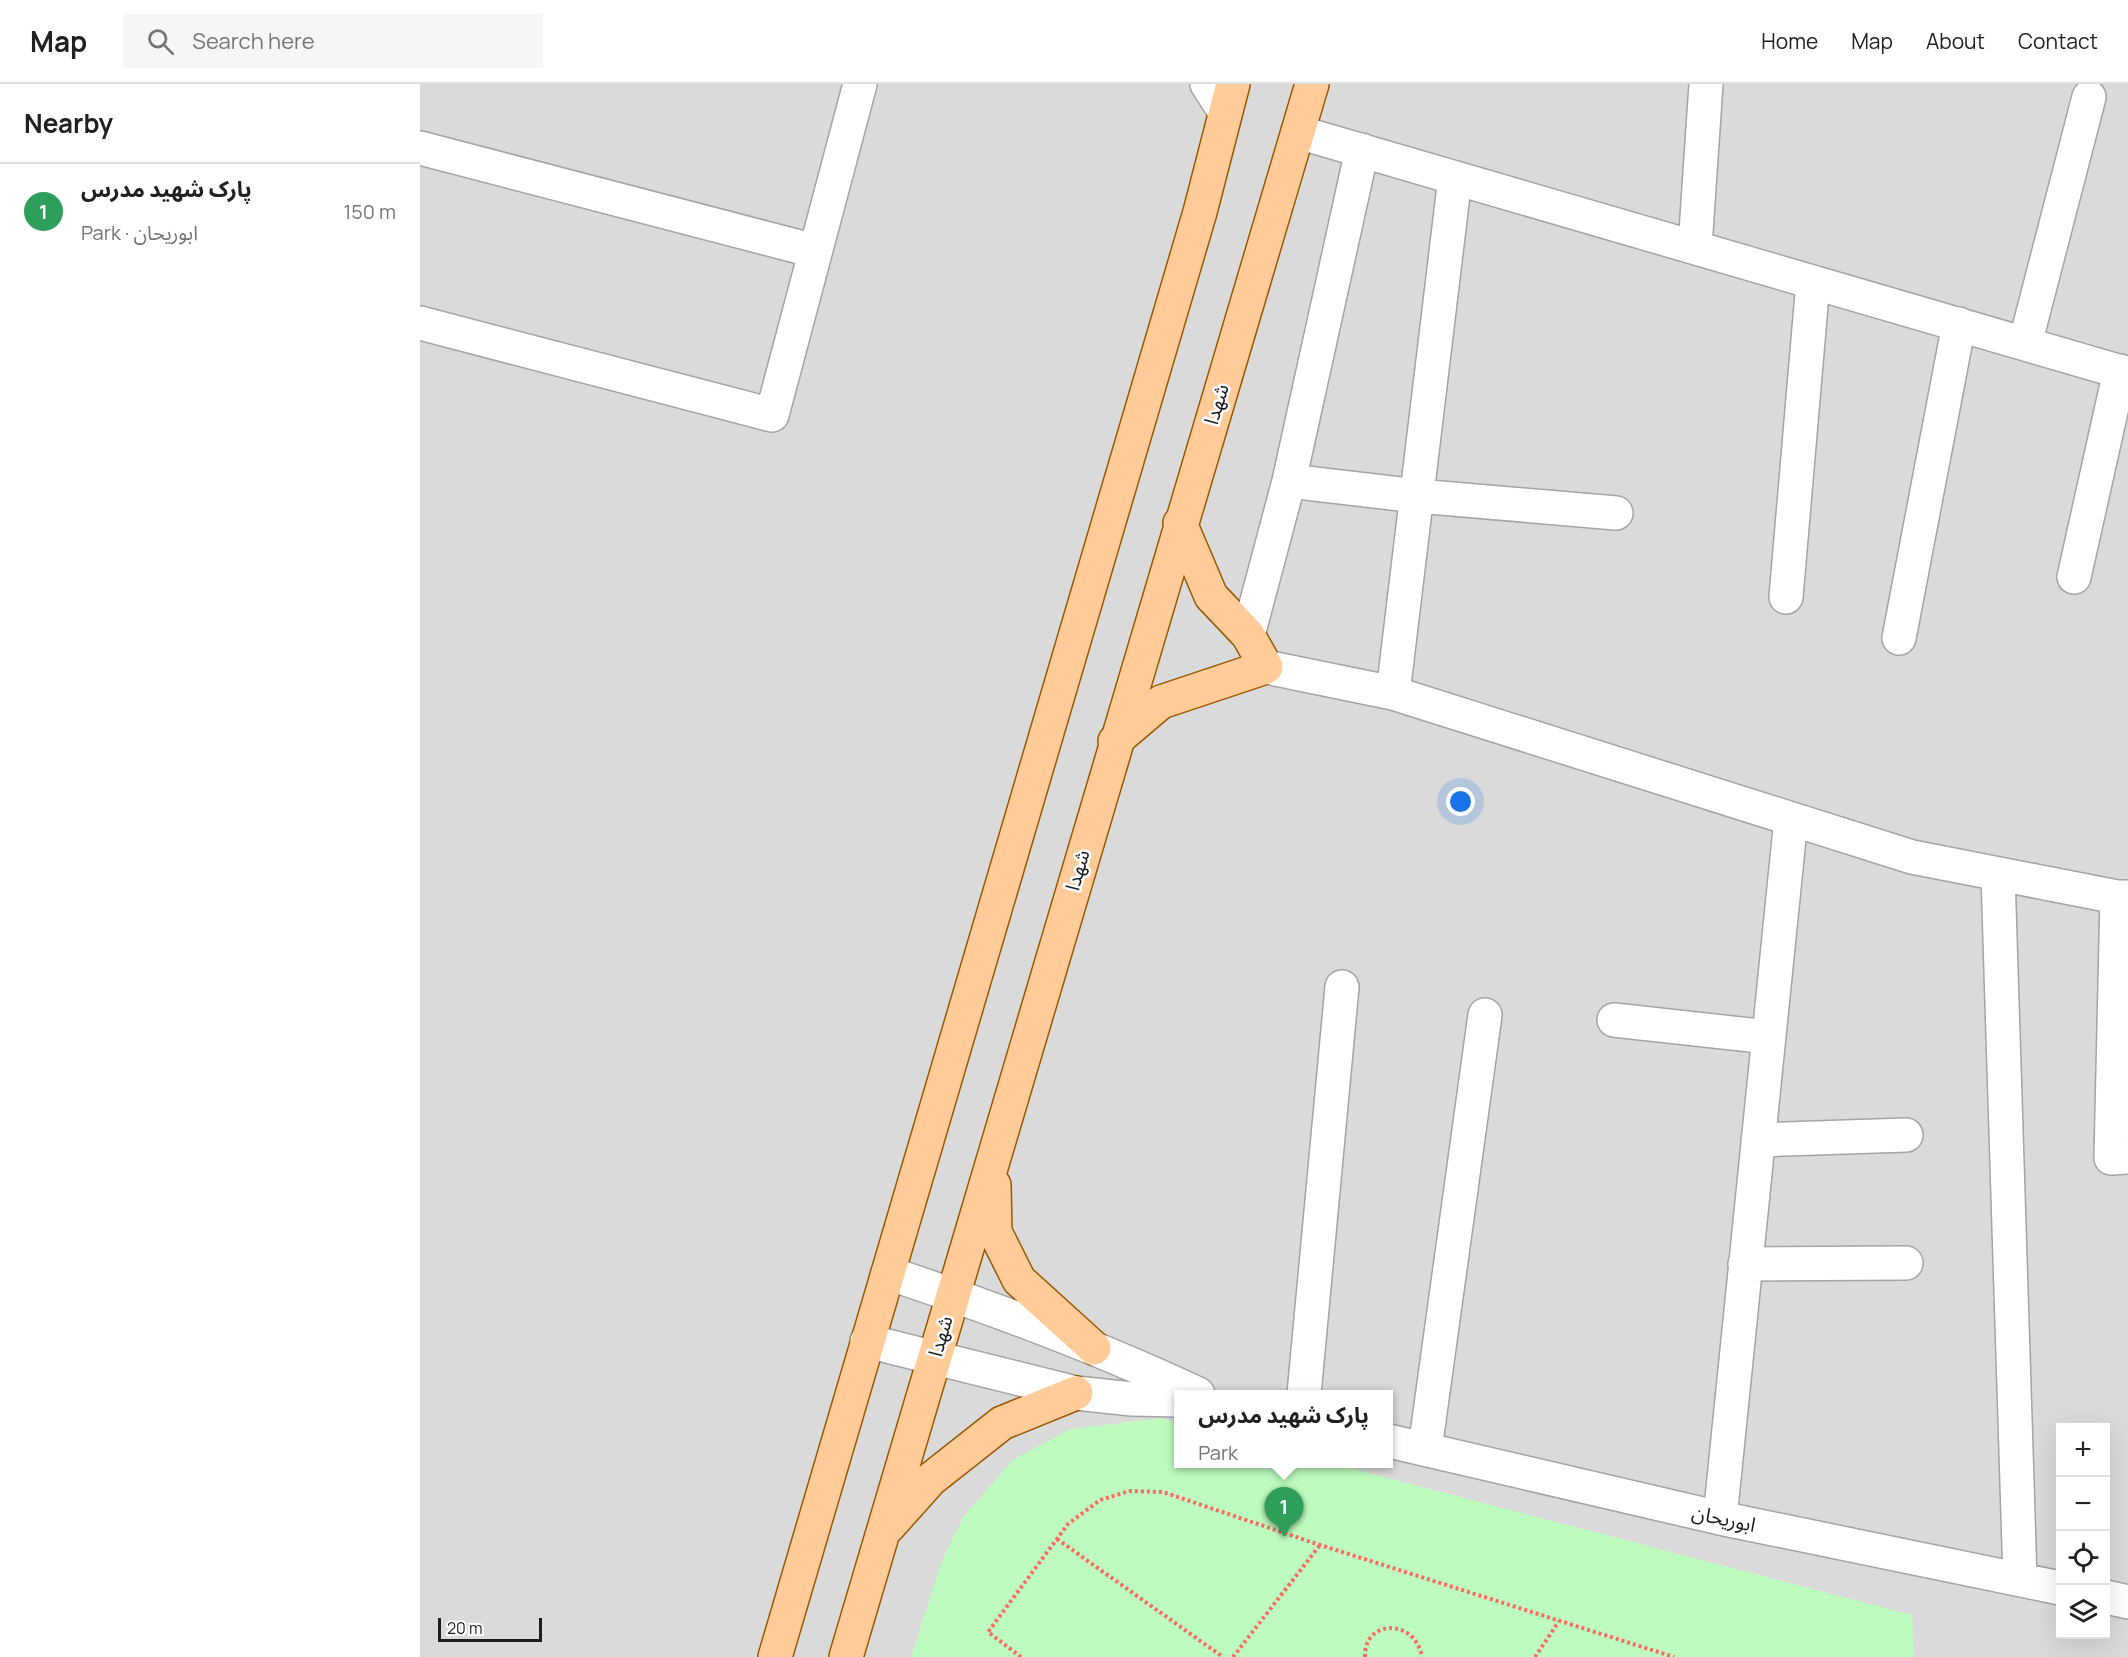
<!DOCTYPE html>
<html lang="en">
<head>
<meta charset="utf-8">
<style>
  :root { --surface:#fff; --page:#f6f6f6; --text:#202124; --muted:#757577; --line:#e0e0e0; --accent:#cb000e }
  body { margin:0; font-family:Manrope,"Noto Sans Arabic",sans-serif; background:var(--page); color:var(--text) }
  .controls { position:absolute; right:18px; bottom:18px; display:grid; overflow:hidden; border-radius:0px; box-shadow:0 6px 24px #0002 }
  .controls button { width:54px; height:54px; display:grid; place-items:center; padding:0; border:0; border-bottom:2px solid var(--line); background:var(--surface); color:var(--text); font:30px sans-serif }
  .scale { position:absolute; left:18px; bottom:15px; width:104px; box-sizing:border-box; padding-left:6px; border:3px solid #1d1d1d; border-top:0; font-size:16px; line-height:21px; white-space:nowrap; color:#1d1d1d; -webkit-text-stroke:4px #fff; paint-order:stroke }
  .you { position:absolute; left:1041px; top:718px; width:21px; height:21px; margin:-15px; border:4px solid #fff; border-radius:50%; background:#1a73e8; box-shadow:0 0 0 9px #1a73e833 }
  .badge { display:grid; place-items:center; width:39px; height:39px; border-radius:50%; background:var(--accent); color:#fff; font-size:20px; font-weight:700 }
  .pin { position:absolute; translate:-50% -50px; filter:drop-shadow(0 2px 3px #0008) }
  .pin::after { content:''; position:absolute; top:32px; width:21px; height:18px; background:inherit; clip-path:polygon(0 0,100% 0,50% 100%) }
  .popup { position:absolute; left:754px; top:1306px; width:219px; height:78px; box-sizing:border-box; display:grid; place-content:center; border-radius:0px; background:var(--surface); filter:drop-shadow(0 2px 4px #0005); font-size:20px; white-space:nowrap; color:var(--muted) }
  .popup b { font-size:22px; color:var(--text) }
  .popup::after { content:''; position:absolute; left:50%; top:100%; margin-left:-12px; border:12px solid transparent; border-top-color:var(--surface) }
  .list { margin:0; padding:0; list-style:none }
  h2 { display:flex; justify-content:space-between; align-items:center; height:78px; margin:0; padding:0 24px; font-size:26px }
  h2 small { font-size:20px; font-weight:400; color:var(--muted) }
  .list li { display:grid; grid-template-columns:39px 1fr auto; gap:18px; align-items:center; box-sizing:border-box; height:96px; padding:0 24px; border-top:2px solid var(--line) }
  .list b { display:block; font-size:22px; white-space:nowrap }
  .list p { margin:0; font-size:20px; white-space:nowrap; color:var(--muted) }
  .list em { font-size:20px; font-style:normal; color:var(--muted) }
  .icon { flex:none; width:33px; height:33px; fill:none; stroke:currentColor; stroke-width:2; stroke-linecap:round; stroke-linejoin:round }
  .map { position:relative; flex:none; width:1708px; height:1573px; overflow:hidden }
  header { display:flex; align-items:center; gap:36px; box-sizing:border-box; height:84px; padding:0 30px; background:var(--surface); border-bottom:2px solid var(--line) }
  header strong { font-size:28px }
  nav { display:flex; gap:33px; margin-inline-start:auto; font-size:21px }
  .search { width:420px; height:54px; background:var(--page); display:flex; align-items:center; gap:15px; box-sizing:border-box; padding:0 21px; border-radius:0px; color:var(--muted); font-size:22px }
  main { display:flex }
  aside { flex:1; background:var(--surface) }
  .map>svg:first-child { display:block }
</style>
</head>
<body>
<header>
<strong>Map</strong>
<div class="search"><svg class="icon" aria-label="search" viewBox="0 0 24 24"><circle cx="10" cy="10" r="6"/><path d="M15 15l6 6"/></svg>Search here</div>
<nav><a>Home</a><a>Map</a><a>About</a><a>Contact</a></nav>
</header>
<main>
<aside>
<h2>Nearby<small></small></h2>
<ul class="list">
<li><span class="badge" style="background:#2e9e5b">1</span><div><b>پارک شهید مدرس</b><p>Park · ابوریحان</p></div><em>150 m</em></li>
</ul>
</aside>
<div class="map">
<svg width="1708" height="1573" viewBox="0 0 1708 1573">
  <rect width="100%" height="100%" fill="#efeae3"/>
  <!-- residential -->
  <path fill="#dbdada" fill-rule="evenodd" d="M0,0H1708V1573H0ZM759,1310H969V1380H759ZM1640,1344H1686V1550H1640Z"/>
  <!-- park -->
  <path fill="#bdfcbe" d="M741,1334L759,1339V1380H914L1492,1531L1494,1573H491L523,1474L544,1432L593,1376L650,1345Z"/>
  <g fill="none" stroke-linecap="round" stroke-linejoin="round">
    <defs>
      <path id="minor" d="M787,0L805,28
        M878,48L1708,290
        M0,64L395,167
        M1275,163L1286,0
        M0,239L352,331L440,0
        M1605,260L1669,13
        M869,397L997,412L1196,429
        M1654,493L1700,287
        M1366,513L1393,198
        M828,551L869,397L942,66
        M1479,554L1539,240
        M846,583L973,609L1492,773L1697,813H1708
        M973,609L1035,94
        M1578,790L1600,1495
        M1697,813L1691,1074L1708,1073
        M1194,936L1349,953
        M1338,1056L1486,1051
        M1325,1180L1486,1179
        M468,1189C573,1224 678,1263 778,1310
        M447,1257L656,1309L712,1315L759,1316
        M884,1310L922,903
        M969,1357L1300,1434L1640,1504
        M1005,1365L1065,931
        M1300,1434L1371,735
        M1686,1513L1708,1518"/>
      <path id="major" d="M695,657L741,618L846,583L828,551L791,512L760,439
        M574,1101L575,1148L599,1196L674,1264
        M468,1443L511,1395L582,1339L656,1309
        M355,1573L780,128L813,0
        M426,1573L892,0"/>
    </defs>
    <!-- minor casing -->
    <use href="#minor" stroke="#a4a4a4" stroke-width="36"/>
    <!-- major casing -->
    <use href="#major" stroke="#975a00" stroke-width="36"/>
    <!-- path -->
    <path stroke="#ff6964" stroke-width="4" stroke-dasharray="3 3" stroke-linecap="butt" d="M637,1455L803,1573
      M601,1573L568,1548L648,1440L680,1416L710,1407L743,1408L900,1461L1254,1573
      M813,1573L900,1461
      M945,1573C943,1536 995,1533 1002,1573
      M1115,1573L1139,1537"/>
    <!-- minor -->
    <use href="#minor" stroke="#fff" stroke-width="33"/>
    <!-- major -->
    <use href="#major" stroke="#ffcb98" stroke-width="33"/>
  </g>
  <g text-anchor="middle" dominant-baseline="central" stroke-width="5" stroke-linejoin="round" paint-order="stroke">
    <!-- street labels -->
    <g font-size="20" fill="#1d1d1d" stroke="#fff">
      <text transform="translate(796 320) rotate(-73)">شهدا</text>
      <text transform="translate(657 786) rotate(-74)">شهدا</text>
      <text transform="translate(520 1252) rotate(-74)">شهدا</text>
      <text transform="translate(1304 1434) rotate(12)">ابوریحان</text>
    </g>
  </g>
</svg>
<div class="controls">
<button>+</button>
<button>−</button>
<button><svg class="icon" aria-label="locate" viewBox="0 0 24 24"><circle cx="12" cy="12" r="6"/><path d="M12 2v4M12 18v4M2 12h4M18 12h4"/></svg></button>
<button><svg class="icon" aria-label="layers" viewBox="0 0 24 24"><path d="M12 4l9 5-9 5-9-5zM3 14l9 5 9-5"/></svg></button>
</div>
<div class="scale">20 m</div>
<div class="you"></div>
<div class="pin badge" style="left:864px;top:1453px;background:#2e9e5b">1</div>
<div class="popup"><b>پارک شهید مدرس</b>Park</div>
</div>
</main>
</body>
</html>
